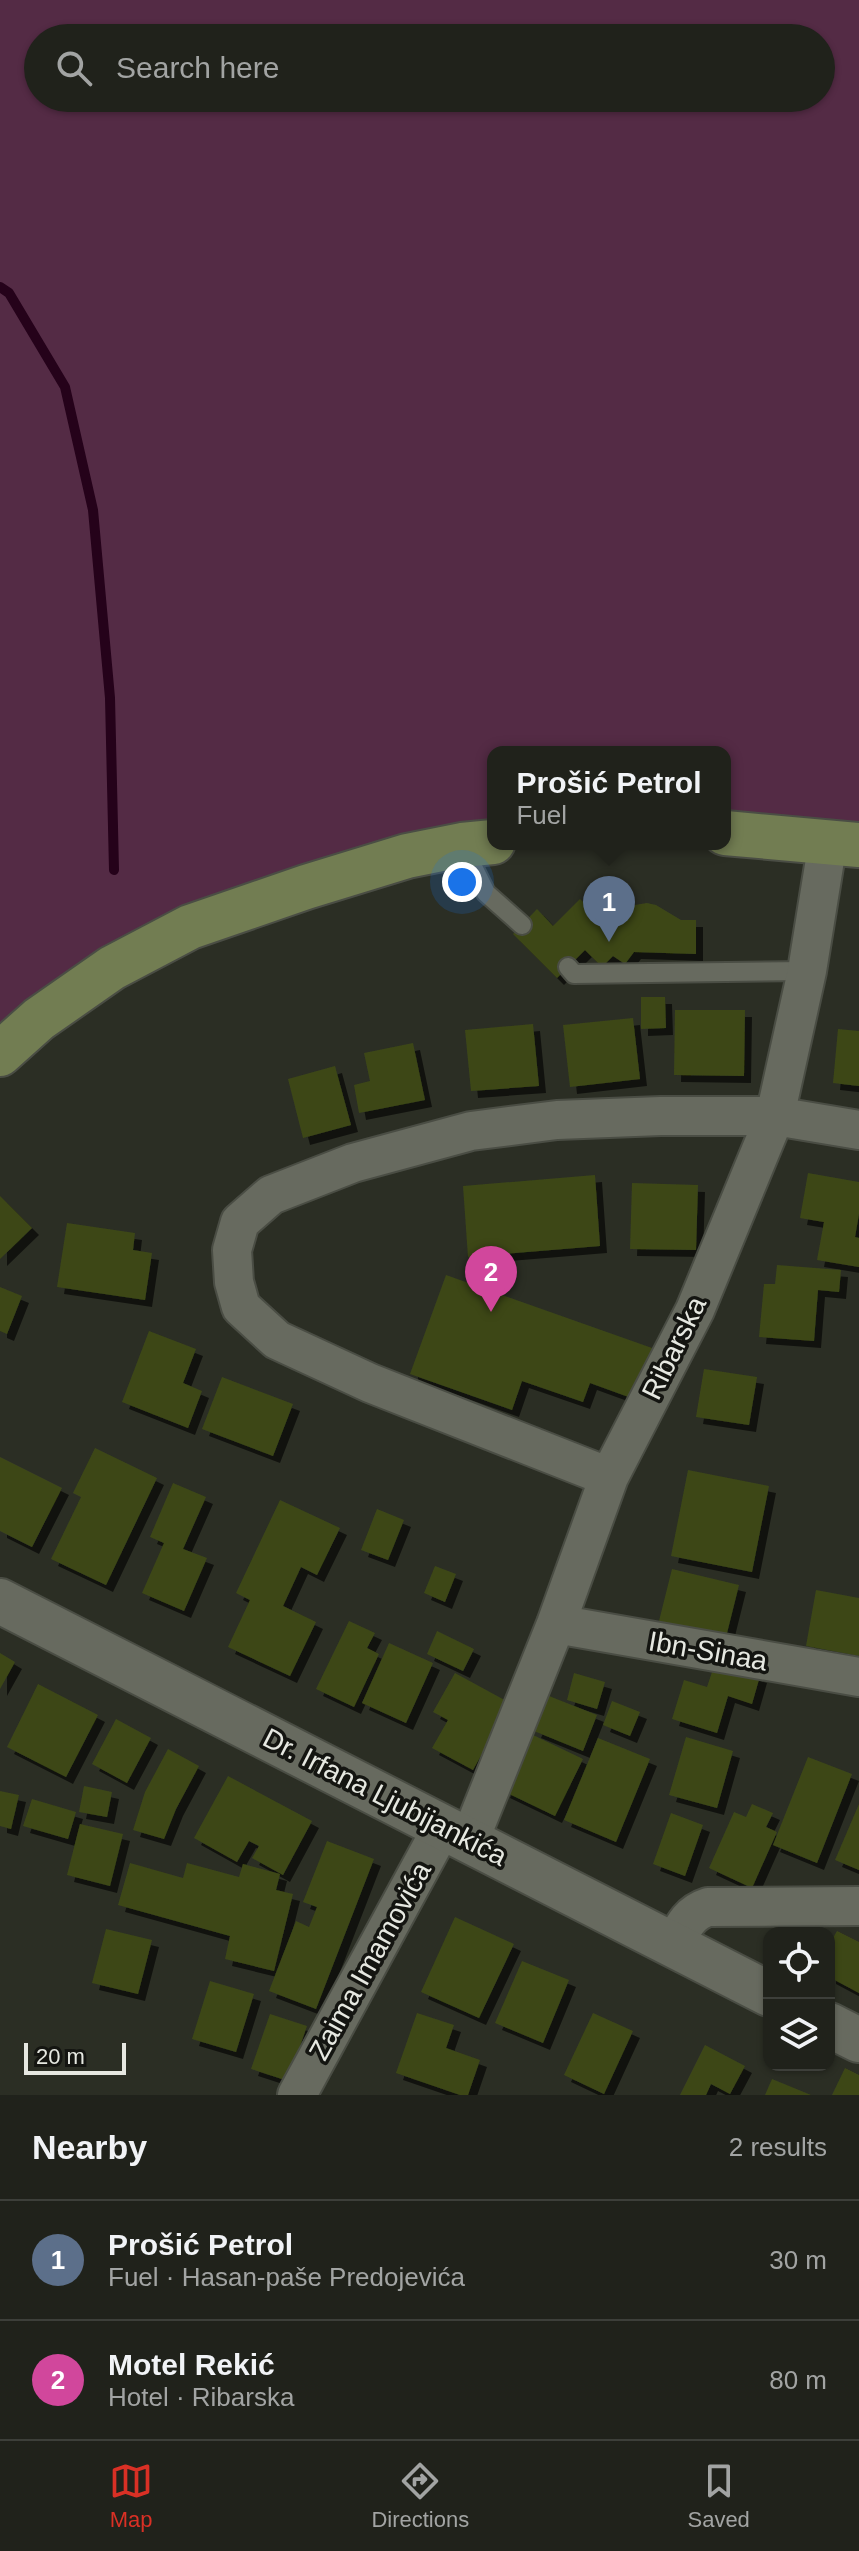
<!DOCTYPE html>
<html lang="en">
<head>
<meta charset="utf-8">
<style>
  :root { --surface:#20221b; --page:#2d2f28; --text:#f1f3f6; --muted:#a2a4a3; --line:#3d3f3a; --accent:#d93025 }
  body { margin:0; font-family:Helvetica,sans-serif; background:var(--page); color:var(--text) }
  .controls { position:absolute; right:24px; bottom:24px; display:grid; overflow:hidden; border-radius:16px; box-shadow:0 2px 6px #0004 }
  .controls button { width:72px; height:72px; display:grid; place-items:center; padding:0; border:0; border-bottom:2px solid var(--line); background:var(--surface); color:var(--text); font:40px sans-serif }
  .scale { position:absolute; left:24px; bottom:20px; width:102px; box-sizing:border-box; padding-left:8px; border:4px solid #e6e8e1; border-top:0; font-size:22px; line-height:28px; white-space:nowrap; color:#e6e8e1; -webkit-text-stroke:6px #141511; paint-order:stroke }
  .you { position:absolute; left:462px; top:882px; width:28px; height:28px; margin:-20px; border:6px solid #fff; border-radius:50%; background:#1a73e8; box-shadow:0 0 0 12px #1a73e833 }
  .badge { display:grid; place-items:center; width:52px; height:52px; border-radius:50%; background:var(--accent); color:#fff; font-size:26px; font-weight:700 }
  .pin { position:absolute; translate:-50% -66px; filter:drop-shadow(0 2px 4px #0008) }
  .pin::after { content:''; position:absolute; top:42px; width:28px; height:24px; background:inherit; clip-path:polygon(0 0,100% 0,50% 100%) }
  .popup { position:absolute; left:487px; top:746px; width:244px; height:104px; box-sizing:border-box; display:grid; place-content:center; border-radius:16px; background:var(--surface); filter:drop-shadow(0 2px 6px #0005); font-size:26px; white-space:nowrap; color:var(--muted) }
  .popup b { font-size:30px; color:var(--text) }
  .popup::after { content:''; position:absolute; left:50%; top:100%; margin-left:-16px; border:16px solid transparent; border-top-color:var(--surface) }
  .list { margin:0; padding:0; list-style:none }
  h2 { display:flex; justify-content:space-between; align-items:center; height:104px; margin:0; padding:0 32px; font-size:34px }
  h2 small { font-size:26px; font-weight:400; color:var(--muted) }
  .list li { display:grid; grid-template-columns:52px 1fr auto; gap:24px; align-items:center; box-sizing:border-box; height:120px; padding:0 32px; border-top:2px solid var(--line) }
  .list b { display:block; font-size:30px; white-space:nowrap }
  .list p { margin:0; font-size:26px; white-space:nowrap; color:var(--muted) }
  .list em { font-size:26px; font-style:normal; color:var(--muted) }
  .icon { flex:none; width:44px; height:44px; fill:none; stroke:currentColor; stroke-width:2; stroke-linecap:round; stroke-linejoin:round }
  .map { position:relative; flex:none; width:859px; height:2095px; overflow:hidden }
  .search { position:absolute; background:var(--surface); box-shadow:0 2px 6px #0004; left:24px; right:24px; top:24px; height:88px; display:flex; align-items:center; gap:20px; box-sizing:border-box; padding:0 28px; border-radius:44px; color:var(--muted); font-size:30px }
  .sheet { height:344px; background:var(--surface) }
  nav { display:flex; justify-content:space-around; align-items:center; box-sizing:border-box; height:112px; border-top:2px solid var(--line); background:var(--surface); font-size:22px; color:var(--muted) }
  nav a { display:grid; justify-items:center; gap:4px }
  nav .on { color:var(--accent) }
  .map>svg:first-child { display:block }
</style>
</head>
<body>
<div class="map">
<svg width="859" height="2095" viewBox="0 0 859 2095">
  <defs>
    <filter id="shadow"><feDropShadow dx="7" dy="7" stdDeviation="0" flood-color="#0009"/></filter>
  </defs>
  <rect width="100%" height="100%" fill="#2b2e24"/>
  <!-- green -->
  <path fill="#542b45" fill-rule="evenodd" d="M0,0H859V845L725,833V752H493V844L306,887L0,1054ZM38,38H821V98H38Z"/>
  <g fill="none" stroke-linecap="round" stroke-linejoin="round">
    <!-- stream -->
    <path stroke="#25021a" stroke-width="10" d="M0,287L9,293L65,387L93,510L110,698L114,870"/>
  </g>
  <!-- building -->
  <path fill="#3c4718" filter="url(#shadow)" d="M580,899L611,929L617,923L605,910L647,903L656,905L681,920H696V954L634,952L625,964L613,956L602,967L585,950L557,978L513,934L537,909L553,926Z
    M641,997H665L666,1028L641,1029Z
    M675,1010H745L744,1076L674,1075Z
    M633,1018L640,1079L570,1087L563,1025Z
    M533,1024L539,1086L471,1091L465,1030Z
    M838,1029L859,1031V1086L833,1083Z
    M413,1043L425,1100L359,1113L354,1085L370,1081L364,1053Z
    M335,1066L351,1125L303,1138L288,1079Z
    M808,1173L859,1182V1214L855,1237L859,1238V1267L817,1260L824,1222L800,1218Z
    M595,1175L600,1246L468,1257L463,1186Z
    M632,1183L698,1185L696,1250L630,1249Z
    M0,1196L32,1228L0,1259Z
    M67,1223L135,1233L133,1250L152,1253L145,1300L57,1287Z
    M777,1265L841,1270L839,1292L818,1290L814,1341L759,1337L764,1284H775Z
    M446,1275L652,1348L634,1399L590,1383L583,1402L522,1381L512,1410L410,1374Z
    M0,1287L22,1296L7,1334L0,1331Z
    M149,1331L196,1349L183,1383L202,1391L188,1428L122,1402Z
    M704,1369L757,1377L749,1425L696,1417Z
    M222,1377L293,1404L273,1456L202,1429Z
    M95,1448L157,1478L106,1585L51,1559L81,1497L73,1493Z
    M0,1457L62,1488L32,1547L0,1531Z
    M688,1470L769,1486L752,1572L671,1556Z
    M173,1483L206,1497L183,1549L207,1558L184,1611L142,1593L164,1543L150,1537Z
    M280,1500L340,1528L317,1575L301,1567L283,1606L316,1622L290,1676L228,1647L250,1600L236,1593Z
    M377,1509L404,1520L388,1560L361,1550Z
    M435,1566L456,1574L445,1602L424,1593Z
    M672,1569L739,1585L726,1637L659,1621Z
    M816,1590L859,1598V1656L806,1646Z
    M349,1621L375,1633L367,1648L379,1654L354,1707L316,1689Z
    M437,1631L474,1649L463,1671L427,1654Z
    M389,1643L433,1663L406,1723L362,1703Z
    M0,1653L15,1662L0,1689Z
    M715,1663L760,1676L752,1704L728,1696L717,1733L672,1719L684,1680L707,1687Z
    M455,1673L510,1703L473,1770L432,1748L448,1720L433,1712Z
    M574,1673L605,1682L597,1709L567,1700Z
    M38,1684L98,1715L66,1777L7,1747Z
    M549,1696L597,1715L583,1751L534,1731Z
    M612,1701L640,1712L630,1736L603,1725Z
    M116,1719L151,1738L127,1783L92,1764Z
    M531,1734L583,1759L555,1816L503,1791Z
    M686,1737L733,1751L717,1808L669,1795Z
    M598,1738L650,1759L616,1842L564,1820Z
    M168,1749L199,1766L176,1809L164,1839L133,1830L145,1792Z
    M808,1757L852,1774L817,1863L773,1845Z
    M228,1776L312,1821L283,1875L252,1858L259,1846L249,1841L237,1862L194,1838Z
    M84,1786L112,1792L107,1817L79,1812Z
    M0,1791L19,1795L11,1829L0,1826Z
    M32,1799L76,1812L68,1839L23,1826Z
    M752,1804L773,1813L766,1827L777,1832L752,1888L709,1868L734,1812L746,1817Z
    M859,1804V1870L835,1860Z
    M671,1813L703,1825L685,1876L653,1864Z
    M80,1824L123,1834L110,1886L67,1875Z
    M327,1841L374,1859L316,2009L269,1991L296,1921L309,1927L317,1907L303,1902Z
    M130,1863L183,1878L187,1863L239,1877L243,1864L280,1874L276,1890L293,1894L274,1971L225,1959L230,1936L118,1905Z
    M455,1917L514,1944L479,2018L421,1992Z
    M106,1929L152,1940L138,1994L92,1983Z
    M837,1931L859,1942V1993L829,1977V1945Z
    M522,1961L569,1980L543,2043L495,2023Z
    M210,1981L254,1994L236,2052L192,2039Z
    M417,2013L454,2025L446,2048L480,2060L468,2095H460L396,2073Z
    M593,2013L633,2031L604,2094L564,2075Z
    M270,2014L307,2026L288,2081L251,2069Z
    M705,2045L745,2066L730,2094L711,2084L706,2095H680Z
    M845,2068L859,2075V2095H832Z
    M772,2079L811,2095H765Z"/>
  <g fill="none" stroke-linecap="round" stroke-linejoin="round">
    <defs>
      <path id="service" d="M462,845L486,893L522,925
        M568,967L574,974L807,971"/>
      <path id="minor" d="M609,1477L370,1383L277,1340L241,1307L234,1282L232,1250L240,1222L271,1195L353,1163L471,1131L557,1120L661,1116H775L859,1130
        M556,1624L859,1677
        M470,1839L556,1624L609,1477L695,1310L775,1116L807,971L828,841
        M674,1944C683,1927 689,1913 708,1907L859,1906
        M297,2095L443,1826"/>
      <path id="secondary" d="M0,1601L769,1994
        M829,2025L859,2040"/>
      <path id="primary" d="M725,833L859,845
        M0,1054L39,1019L112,968L190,927L306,887L407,856L462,845L493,842"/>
    </defs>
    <!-- service casing -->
    <use href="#service" stroke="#4a4d44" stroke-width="22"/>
    <!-- minor casing -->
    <use href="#minor" stroke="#4a4d44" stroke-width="42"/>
    <!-- secondary casing -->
    <use href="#secondary" stroke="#4a4d44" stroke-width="48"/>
    <!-- primary casing -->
    <use href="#primary" stroke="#4a4d44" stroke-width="48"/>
    <!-- service -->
    <use href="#service" stroke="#676a5f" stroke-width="18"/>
    <!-- minor -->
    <use href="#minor" stroke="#676a5f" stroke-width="38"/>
    <!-- secondary -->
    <use href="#secondary" stroke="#676a5f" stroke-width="44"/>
    <!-- primary -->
    <use href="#primary" stroke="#727d52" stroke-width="44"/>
  </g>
  <g text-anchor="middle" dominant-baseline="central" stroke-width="7" stroke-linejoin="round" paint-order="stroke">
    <!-- street labels -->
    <g font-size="28" fill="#e6e8e1" stroke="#141511">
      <text transform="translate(674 1348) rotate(-64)">Ribarska</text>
      <text transform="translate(708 1651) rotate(10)">Ibn-Sinaa</text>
      <text transform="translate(385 1797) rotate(27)">Dr. Irfana Ljubijankića</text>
      <text transform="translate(370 1961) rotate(-61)">Zaima Imamovića</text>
    </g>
  </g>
</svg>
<div class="controls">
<button><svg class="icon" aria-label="locate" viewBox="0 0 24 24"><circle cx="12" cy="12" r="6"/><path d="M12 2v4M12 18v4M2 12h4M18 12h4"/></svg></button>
<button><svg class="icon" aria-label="layers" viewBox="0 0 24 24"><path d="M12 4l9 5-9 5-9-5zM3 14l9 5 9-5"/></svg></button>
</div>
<div class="scale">20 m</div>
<div class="you"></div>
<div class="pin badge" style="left:609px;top:942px;background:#5c6f8a">1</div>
<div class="popup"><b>Prošić Petrol</b>Fuel</div>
<div class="pin badge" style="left:491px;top:1312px;background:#d1479c">2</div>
<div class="search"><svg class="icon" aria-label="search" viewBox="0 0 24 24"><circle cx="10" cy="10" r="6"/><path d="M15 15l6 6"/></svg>Search here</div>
</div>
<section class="sheet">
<h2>Nearby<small>2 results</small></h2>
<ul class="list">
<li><span class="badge" style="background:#5c6f8a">1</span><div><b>Prošić Petrol</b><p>Fuel · Hasan-paše Predojevića</p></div><em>30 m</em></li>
<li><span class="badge" style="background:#d1479c">2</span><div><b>Motel Rekić</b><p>Hotel · Ribarska</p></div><em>80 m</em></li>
</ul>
</section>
<nav>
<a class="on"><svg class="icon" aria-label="map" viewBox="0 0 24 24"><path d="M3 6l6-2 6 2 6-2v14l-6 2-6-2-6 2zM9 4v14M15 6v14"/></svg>Map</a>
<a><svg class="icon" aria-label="directions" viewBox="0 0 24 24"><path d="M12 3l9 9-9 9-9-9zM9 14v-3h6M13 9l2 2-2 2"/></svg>Directions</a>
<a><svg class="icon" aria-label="saved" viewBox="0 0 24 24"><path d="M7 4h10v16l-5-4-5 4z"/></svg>Saved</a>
</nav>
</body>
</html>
